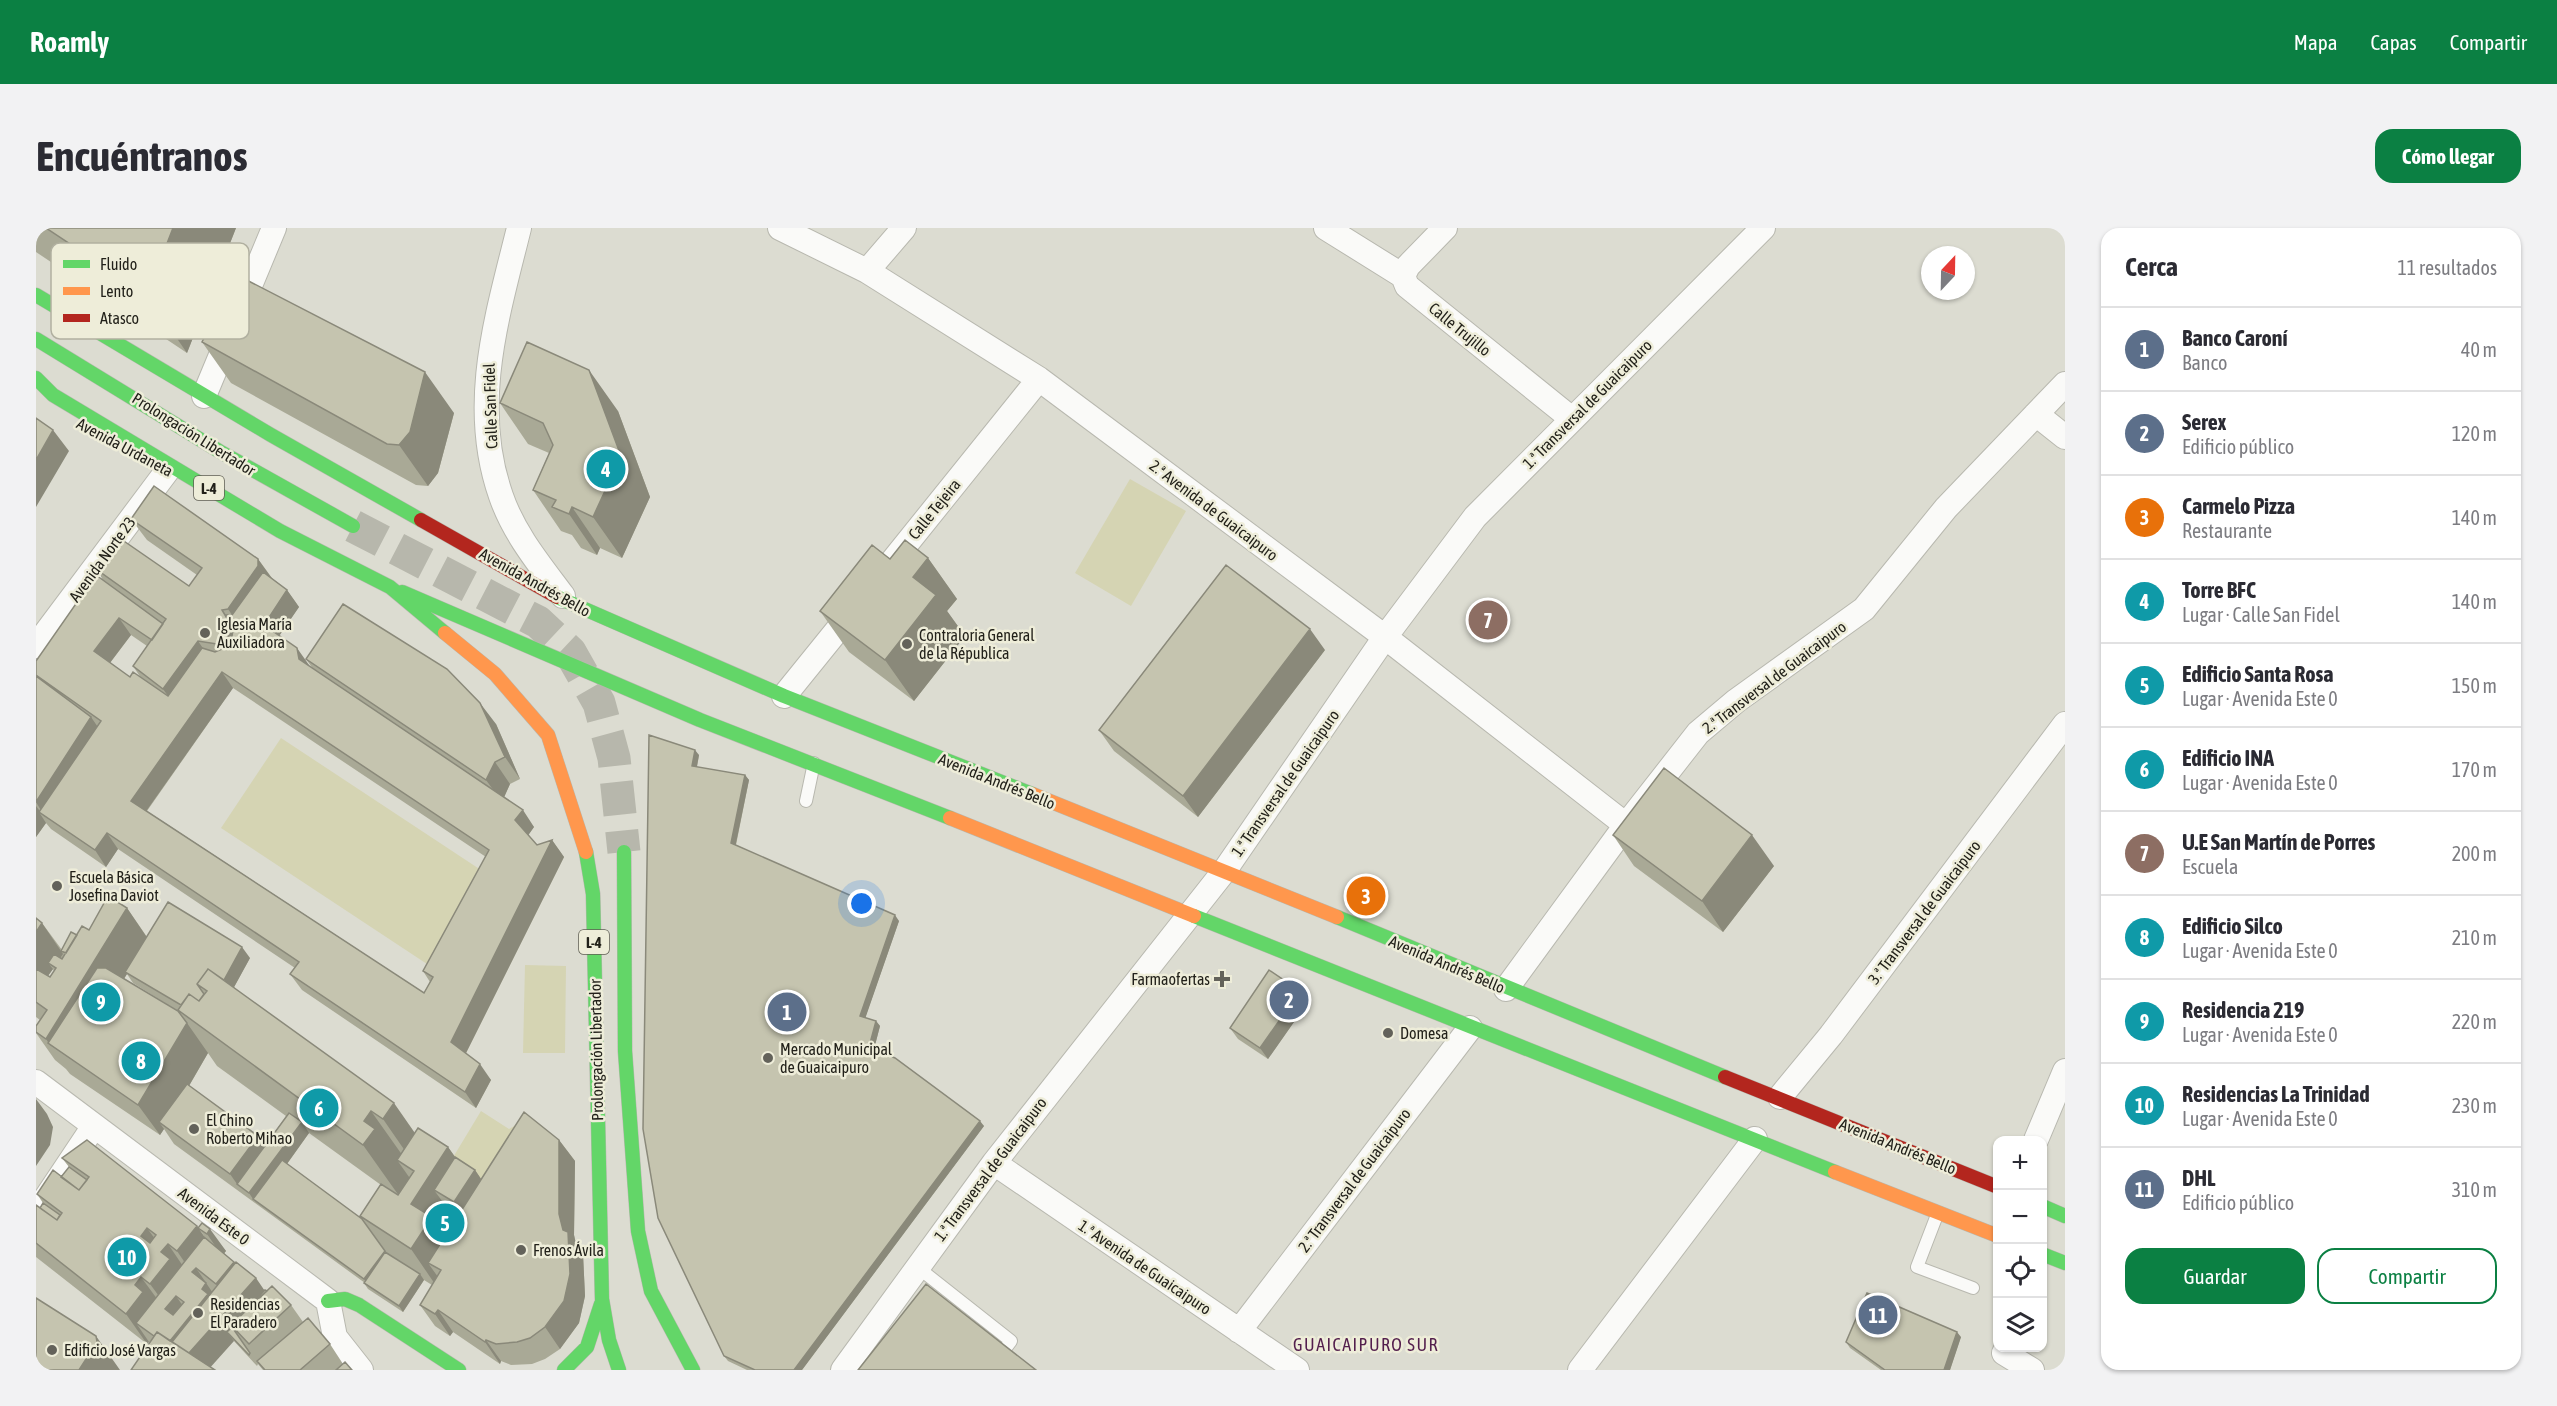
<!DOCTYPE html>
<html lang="es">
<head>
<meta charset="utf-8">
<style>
  :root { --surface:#fff; --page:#f2f2f3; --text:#2b2b33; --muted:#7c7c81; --line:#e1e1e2; --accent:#0b8043 }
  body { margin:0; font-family:"Asap Condensed",sans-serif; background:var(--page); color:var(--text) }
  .controls { position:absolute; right:18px; bottom:18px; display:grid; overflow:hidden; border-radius:12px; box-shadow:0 2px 4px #0004 }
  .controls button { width:54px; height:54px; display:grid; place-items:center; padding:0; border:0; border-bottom:2px solid var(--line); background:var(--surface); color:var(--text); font:30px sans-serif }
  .compass { position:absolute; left:1885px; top:18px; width:54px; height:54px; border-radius:50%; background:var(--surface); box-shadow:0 2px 4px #0004; rotate:22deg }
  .you { position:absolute; left:826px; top:676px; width:21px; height:21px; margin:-15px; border:4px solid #fff; border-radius:50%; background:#1a73e8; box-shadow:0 0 0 9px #1a73e833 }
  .badge { display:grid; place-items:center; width:39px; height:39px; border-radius:50%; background:var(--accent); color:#fff; font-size:20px; font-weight:700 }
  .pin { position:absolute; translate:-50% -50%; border:3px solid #fff; box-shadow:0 2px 6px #0006 }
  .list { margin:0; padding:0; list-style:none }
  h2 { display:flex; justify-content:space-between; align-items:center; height:78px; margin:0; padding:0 24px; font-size:26px }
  h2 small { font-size:20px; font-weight:400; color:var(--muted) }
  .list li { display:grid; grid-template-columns:39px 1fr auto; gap:18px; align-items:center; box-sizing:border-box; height:84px; padding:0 24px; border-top:2px solid var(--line) }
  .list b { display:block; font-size:22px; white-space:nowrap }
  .list p { margin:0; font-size:20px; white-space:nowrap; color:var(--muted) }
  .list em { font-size:20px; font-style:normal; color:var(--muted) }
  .actions { display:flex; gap:12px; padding:18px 24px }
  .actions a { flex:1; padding:14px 0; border:2px solid var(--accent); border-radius:18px; text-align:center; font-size:21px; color:var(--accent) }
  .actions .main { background:var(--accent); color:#fff }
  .icon { flex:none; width:33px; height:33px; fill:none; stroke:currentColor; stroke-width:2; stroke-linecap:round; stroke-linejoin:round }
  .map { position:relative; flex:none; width:2029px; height:1142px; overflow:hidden; border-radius:18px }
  header { display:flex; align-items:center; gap:36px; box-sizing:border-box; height:84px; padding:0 30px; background:var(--accent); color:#fff }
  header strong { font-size:28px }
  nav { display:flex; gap:33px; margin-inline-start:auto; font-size:21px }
  .intro { display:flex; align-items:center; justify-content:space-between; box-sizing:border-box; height:144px; padding:0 36px }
  h1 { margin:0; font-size:42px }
  .button { padding:15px 27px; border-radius:18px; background:var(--accent); color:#fff; font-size:21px; font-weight:700 }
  main { display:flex; gap:36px; padding:0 36px }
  aside { flex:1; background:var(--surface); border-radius:18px; box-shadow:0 2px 4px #0004 }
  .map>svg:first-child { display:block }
</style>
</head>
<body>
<header>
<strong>Roamly</strong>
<nav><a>Mapa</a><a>Capas</a><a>Compartir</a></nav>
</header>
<div class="intro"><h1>Encuéntranos</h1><a class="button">Cómo llegar</a></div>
<main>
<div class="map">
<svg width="2029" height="1142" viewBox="0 0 2029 1142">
  <rect width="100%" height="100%" fill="#dcdcd1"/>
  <!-- green -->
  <path fill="#d5d4b3" d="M1094,251L1150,283L1095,378L1039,345Z
    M245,510L454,648L394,738L185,600Z
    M489,737L530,738L529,825H487Z
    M445,883L473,901L485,894L460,973L410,941Z"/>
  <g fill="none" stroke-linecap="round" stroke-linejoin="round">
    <!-- primary-tunnel -->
    <path stroke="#b7b7ac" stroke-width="33" stroke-dasharray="33 16" stroke-linecap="butt" d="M317,298L502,394L534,424L563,475L578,530L588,624"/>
    <defs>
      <path id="lane" d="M770,573L778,535
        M1901,987L1881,1039L1937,1060
        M880,1038L975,1113L953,1142"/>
      <path id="street" d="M483,0C461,89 433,177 465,268C478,306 504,337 527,368
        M744,0L831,43L1003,151L1349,409L1590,597
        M1290,0L1367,48
        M1409,0L1372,38L1367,48L1371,58L1536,191
        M831,43L868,0
        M168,168L238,0
        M2000,186L2029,209
        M851,340L1003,151
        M0,418L131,243
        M748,468L820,379
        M1470,761L1590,597L1662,505L1700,473L1828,381L1910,280L2029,156
        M0,854L292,1073L299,1109L325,1142
        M1744,869L1795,807L2029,496
        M2000,912L2029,843
        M958,935L1261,1142
        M0,985L58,898
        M1203,1103L1434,800
        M1968,1125L1996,1142
        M807,1142L958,935L1189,642L1349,409L1439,289L1727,0
        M1544,1142L1719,911"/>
      <path id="fast" d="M0,67L235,207L385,292
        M0,111L183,223L317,298
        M0,150L17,167L244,303L354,359L409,405
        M366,364L664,492L914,590
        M521,369L748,468L996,566
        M550,624L557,666L566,1071L573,1112L583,1142
        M588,624L589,823L602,1003L615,1063L657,1142
        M1158,688L1799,944
        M1301,689L1689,849
        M2006,978L2029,988
        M2006,1026L2029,1035
        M292,1073L309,1071L323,1077L423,1142
        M528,1142L551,1119L565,1076"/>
      <path id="slow" d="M409,405L459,446L512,507L550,624
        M996,566L1301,689
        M914,590L1158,688
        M1799,944L1962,1008"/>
      <path id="jam" d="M385,292L521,369
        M1689,849L1962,959"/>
    </defs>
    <!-- lane casing -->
    <use href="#lane" stroke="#b8b8af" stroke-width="14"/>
    <!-- street casing -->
    <use href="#street" stroke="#b8b8af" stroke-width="26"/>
    <!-- fast casing -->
    <use href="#fast" stroke="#b8b8af" stroke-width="15"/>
    <!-- slow casing -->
    <use href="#slow" stroke="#b8b8af" stroke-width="15"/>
    <!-- jam casing -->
    <use href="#jam" stroke="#b8b8af" stroke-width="15"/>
    <!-- lane -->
    <use href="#lane" stroke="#fafaf8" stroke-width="12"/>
    <!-- street -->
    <use href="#street" stroke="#fafaf8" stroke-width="24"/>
    <!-- fast -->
    <use href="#fast" stroke="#63d668" stroke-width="14"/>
    <!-- slow -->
    <use href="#slow" stroke="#ff974d" stroke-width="14"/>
    <!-- jam -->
    <use href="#jam" stroke="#b3261e" stroke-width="14"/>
  </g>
  <!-- wall -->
  <path fill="#a9a996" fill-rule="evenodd" d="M0,0H200L151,125L0,24Z
    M166,114L418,185L402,245L392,258L380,257L195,155Z
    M464,175L582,183L614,269L586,330L564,320L561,327L545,320L536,307L525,303L497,262L513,225L492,216Z
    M95,291L222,331L236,350L251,362L263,379L243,408L273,438L277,441L270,431L460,496L484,551L474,556L468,569L498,599L492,607L501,617L516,612L528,629L430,825L455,852L440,880L266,762L254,746L259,740L82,621L70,639L15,601L10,595L0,609V433L67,352L60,341L153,358L161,347L111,312ZM95,407L111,418L97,438L105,450L94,449L74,435ZM197,460L450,629L387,743L394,754L388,765L111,583Z
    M892,330L921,371L911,383L929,408L878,473L813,424L784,383L854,331Z
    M1289,422L1162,589L1078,523L1063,502Z
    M613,507L663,527L661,539L709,547L713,552L700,617L863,693L829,790L840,793L844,798L838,821L948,898L766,1142H711L692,1133L688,1128Z
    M1577,607L1738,638L1687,704L1598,638Z
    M91,680L111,709L214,730L198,759L378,905L412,919L419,929L439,942L445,951L523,912L539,933L538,1007L540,1016L547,1026L549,1068L543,1095L524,1121L509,1131L496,1136L475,1137L465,1133L464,1136L417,1104L414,1108L399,1098L384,1077L396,1057L388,1052L367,1084L332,1061L328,1055H329L138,916L128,901L124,907L34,846L30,841L19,832L0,805V798L4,792L0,789V690L6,695L26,722L41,707L53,702ZM17,741L18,743L14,749L12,748ZM91,746L97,755L142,783L88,750ZM172,825L181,838L250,888L229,918L153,858ZM273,905L345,957L324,988L326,991L251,936Z
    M1264,763L1272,774L1232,831L1202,811L1194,800Z
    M26,930L161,998L171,1012L162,1000L166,995L190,1023L188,1025L228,1062L255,1077L267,1094L294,1116L307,1136L316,1142H227L222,1136L221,1138L198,1113L113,1114L111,1116L0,1029V977L4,980L7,975L1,966L25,949L33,939Z
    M1925,1109L1914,1142H1845L1814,1120L1810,1114Z"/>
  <!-- shaded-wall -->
  <path fill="#8a897a" d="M137,0H200L151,125L111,67Z
    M553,142L582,183L614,269L586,330L557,289Z
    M389,144L418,185L402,245L392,258L363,217Z
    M17,202L33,223L0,279V232Z
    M536,279L564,320L561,327L533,286Z
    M892,330L921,371L911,383L929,408L878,473L849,432L877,349Z
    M222,331L237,352L207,403L192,381Z
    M251,362L263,379L239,414L228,397Z
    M186,382L202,403L206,430L191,409Z
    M83,390L95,407L70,440L58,423Z
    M1274,401L1289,422L1162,589L1147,568Z
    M162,413L177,435L142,482L127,461Z
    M261,420L273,437L274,447L263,431Z
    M186,444L197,460L106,589L95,573Z
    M444,475L460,496L484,551L469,529Z
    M55,489L70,511L9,589L0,574Z
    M659,522L663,527L660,543L656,538Z
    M459,534L474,556L466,574L450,552Z
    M709,547L713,552L699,620L695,615Z
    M0,578L6,586L3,584L10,595L0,609Z
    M487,582L498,599L491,609L479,592Z
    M71,605L82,621L70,639L59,622Z
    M1716,607L1738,638L1687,704L1666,673Z
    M516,612L528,629L427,831L415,814Z
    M91,680L112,711L89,744L91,746L38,833L14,817L10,811Z
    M859,687L863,693L828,794L824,788Z
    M6,695L27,726L18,739L12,735L17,741L0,764V704Z
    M206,719L214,730L185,783L177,772Z
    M1264,763L1272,774L1232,831L1224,820Z
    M840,793L844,798L837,825L833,819Z
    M151,795L172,825L129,899L123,894L128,901L124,907L102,877Z
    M444,836L455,852L440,880L429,864Z
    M0,871L11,886L17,899L14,917L0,938Z
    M358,875L397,931L385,946L347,891Z
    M335,883L374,938L361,932L378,956L366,972L327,917L328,893Z
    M944,893L948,898L766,1142H758Z
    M266,894L273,905L223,975L217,971L213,965Z
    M222,908L237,929L201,956L194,946Z
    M523,912L539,933L538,1007L540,1016L547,1026L549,1068L543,1095L524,1121L509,1099L527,1002L523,986Z
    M412,919L434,950L439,942L460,973L440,1005L418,974L398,962L420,992L405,1042L392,1035L407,1056L403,1062L375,1021V976Z
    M161,998L182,1029L160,1040L185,1077L195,1078L180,1056L198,1034L213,1055L220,1050L235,1072L195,1097L203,1108L191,1104L198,1113L172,1142L130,1117L129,1081L131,1079L114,1056L105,1008L111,1000L127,1022L132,1016L153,1047L140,1068L154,1088L162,1054L141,1023Z
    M174,1001L190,1023L186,1028L171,1006Z
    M349,1023L353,1029L332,1057L328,1051Z
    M86,1033L101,1054L105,1049L127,1079L100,1095L113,1114L111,1116L90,1086L79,1041Z
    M384,1046L388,1052L367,1084L363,1078Z
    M402,1082L417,1104L414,1108L399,1086Z
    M1921,1104L1925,1109L1914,1142H1908Z
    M60,1108L84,1142H43Z
    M450,1112L465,1133L464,1136L449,1114Z"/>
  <!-- building -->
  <path fill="#c5c4af" stroke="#8a897a" stroke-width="1.5" fill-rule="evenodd" d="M10,0H137L111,67Z
    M201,47L389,144L374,204L363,217L351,216L166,114Z
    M491,114L553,142L585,228L557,289L536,279L533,286L516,279L520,272L497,262L517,217L507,195L464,175Z
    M0,190L17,202L0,232Z
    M118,258L222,331V338L192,381L186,382L195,397L191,409L181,416L162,413L127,461L97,438L130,391L60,341L82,309L153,358L166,340L95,291Z
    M869,312L892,330L877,349L900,367L849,432L784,383L836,317L854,331Z
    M1190,337L1274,401L1147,568L1063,502Z
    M227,344L251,362L228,397L261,420L263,431L487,582L479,592L501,617L516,612L415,814L444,836L429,864L254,746L263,734L71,605L59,622L3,584L65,493L0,447V433L60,347L127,396L116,412L83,390L58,423L94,449L97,444L132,468L166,420L179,424L191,419L195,414L198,396L191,387H196ZM186,444L453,622L387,743L397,749L388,765L95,573Z
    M307,376L411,441L444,475L469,529L459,534L450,552L270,431Z
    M0,448L55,489L0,574Z
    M613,507L659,522L656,538L709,547L695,615L859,687L824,788L840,793L833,819L859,830L944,893L758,1142H719L688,1128L622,990L607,901Z
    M1628,540L1716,607L1666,673L1577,607Z
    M72,668L91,680L10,811L0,804V798L11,782L0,774V741L14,749L20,740L12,735L18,726L26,731L46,698L53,702Z
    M132,674L206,719L188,752L172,741L161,756L168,766L163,773L153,766L145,777L89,744Z
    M0,690L6,695L0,704Z
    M35,704L41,707L30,725L25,723Z
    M61,740H70L142,783L151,795L102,877L12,815Z
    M172,741L358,875L347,891L335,883L328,893L339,901L327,917L142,782L153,766L163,773L171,763L161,756Z
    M1233,742L1264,763L1224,820L1194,800Z
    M151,856L222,908L194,946L123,894Z
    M488,884L523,912V986L527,1002L532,1004L534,1046L528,1073L509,1099L494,1110L481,1114L460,1116L450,1112L449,1114L402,1082L399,1086L384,1077L405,1042L392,1035Z
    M253,885L266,894L213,965L201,956Z
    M382,900L412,919L375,976L396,989L375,1021L324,988L345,956L362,967L378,943L361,932Z
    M51,912L161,998L141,1023L132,1016L125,1024L134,1031L114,1056L105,1049L99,1057L107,1064L90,1086L0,1015V977L21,992L26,985L1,966L17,942L43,962L53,949L26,930ZM111,1000L120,1007L114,1015L105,1008ZM86,1033L95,1040L88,1049L79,1041Z
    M419,929L439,942L418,974L398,962Z
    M246,932L326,991L349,1023L328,1051L217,971Z
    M33,939L51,952L43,962L25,949Z
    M7,975L24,987L21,992L4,980Z
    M166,995L174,1001L171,1006L162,1000Z
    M168,1009L198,1034L180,1056L160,1040L156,1044L170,1055L166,1061L172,1066L134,1113L121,1104L118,1108L100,1095ZM140,1068L148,1074L137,1087L129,1081Z
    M349,1024L384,1046L363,1078L328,1055Z
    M200,1034L220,1050L153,1125L136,1114Z
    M890,1056L1000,1142H822Z
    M236,1058L255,1077L213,1116L195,1097Z
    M229,1062L231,1063L211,1081Z
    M1831,1065L1921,1104L1908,1142H1849L1810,1114Z
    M0,1070L60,1108L61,1114L43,1142H0Z
    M272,1090L294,1116L264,1142H229L221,1133Z
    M196,1099L214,1125L213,1127L191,1104Z
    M121,1104L179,1142H95Z
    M309,1134L316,1142H300Z"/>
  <!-- markers -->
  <g fill="#63625a" stroke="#eeedd9" stroke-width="2">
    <circle cx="169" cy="405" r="6"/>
    <circle cx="871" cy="416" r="6"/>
    <circle cx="21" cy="658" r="6"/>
    <path d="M1183 742h6v6h6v6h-6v6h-6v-6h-6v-6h6z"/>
    <circle cx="1352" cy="805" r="6"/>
    <circle cx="732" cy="830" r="6"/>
    <circle cx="158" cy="901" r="6"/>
    <circle cx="485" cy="1022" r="6"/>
    <circle cx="162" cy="1085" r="6"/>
    <circle cx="16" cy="1122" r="6"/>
  </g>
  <g text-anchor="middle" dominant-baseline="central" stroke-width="5" stroke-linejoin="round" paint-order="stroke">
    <!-- shield labels -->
    <g fill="#eeedd9" stroke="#5f5e53" stroke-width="1.5">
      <rect x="158" y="248" width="30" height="24" rx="4.5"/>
      <rect x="543" y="702" width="30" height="24" rx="4.5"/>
    </g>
    <g font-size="15" font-weight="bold" fill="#22211a">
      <text x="173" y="260">L-4</text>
      <text x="558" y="714">L-4</text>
    </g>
    <!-- street labels -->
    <g font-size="16" fill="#22211a" stroke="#eeedd9">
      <text transform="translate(1424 101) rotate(39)">Calle Trujillo</text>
      <text transform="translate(1551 176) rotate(-45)">1.ª Transversal de Guaicaipuro</text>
      <text transform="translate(454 178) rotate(-92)">Calle San Fidel</text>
      <text transform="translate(158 206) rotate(32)">Prolongación Libertador</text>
      <text transform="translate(89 219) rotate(28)">Avenida Urdaneta</text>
      <text transform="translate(898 281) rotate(-51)">Calle Tejeira</text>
      <text transform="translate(1178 282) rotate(37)">2.ª Avenida de Guaicaipuro</text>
      <text transform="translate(66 331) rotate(-54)">Avenida Norte 23</text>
      <text transform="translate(499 354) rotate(29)">Avenida Andrés Bello</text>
      <text transform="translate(1738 449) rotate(-37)">2.ª Transversal de Guaicaipuro</text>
      <text transform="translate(961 553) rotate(22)">Avenida Andrés Bello</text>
      <text transform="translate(1249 555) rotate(-55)">1.ª Transversal de Guaicaipuro</text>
      <text transform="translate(1888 684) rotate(-53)">3.ª Transversal de Guaicaipuro</text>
      <text transform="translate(1411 736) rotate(23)">Avenida Andrés Bello</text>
      <text transform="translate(560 822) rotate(-91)">Prolongación Libertador</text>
      <text transform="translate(1862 918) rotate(22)">Avenida Andrés Bello</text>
      <text transform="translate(954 941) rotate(-53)">1.ª Transversal de Guaicaipuro</text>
      <text transform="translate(1318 952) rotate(-53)">2.ª Transversal de Guaicaipuro</text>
      <text transform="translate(178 988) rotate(37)">Avenida Este 0</text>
      <text transform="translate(1109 1039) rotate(34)">1.ª Avenida de Guaicaipuro</text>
    </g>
    <!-- poi labels -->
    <g font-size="16" fill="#22211a" stroke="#eeedd9" text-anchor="start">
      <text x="181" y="396">Iglesia María<tspan x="181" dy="18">Auxiliadora</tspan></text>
      <text x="883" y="407">Contraloria General<tspan x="883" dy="18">de la Républica</tspan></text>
      <text x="33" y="649">Escuela Básica<tspan x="33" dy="18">Josefina Daviot</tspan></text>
      <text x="1174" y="751" text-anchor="end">Farmaofertas</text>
      <text x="1364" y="805">Domesa</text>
      <text x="744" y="821">Mercado Municipal<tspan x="744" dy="18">de Guaicaipuro</tspan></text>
      <text x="170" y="892">El Chino<tspan x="170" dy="18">Roberto Mihao</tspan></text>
      <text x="497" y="1022">Frenos Ávila</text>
      <text x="174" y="1076">Residencias<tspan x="174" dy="18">El Paradero</tspan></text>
      <text x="28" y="1122">Edificio José Vargas</text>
    </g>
    <!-- neighbourhood labels -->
    <g font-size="18" letter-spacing="1.5" fill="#531f4d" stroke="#eeedd9">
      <text x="1330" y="1116">GUAICAIPURO SUR</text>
    </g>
  </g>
  <!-- legend -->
  <rect x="15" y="15" width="198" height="96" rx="9" fill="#eeedd9" stroke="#b1b0a0" stroke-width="1.5"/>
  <rect x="27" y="32" width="27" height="8" fill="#63d668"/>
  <rect x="27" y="59" width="27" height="8" fill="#ff974d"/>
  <rect x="27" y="86" width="27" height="8" fill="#b3261e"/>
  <g font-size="16" fill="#22211a">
    <text x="64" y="42">Fluido</text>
    <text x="64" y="69">Lento</text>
    <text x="64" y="96">Atasco</text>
  </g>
</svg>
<div class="controls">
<button>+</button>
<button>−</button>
<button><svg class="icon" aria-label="locate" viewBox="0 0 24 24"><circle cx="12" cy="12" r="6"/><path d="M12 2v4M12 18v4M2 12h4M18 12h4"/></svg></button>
<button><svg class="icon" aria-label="layers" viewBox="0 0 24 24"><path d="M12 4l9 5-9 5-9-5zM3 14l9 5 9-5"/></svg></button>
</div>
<svg class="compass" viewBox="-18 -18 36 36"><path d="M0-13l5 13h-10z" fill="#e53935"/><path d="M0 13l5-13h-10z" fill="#7c7c81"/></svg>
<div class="you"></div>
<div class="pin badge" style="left:751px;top:784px;background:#5c6f8a">1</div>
<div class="pin badge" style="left:1253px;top:772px;background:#5c6f8a">2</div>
<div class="pin badge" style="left:1330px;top:668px;background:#e8710a">3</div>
<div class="pin badge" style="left:570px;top:241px;background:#0f9aa8">4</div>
<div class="pin badge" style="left:409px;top:995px;background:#0f9aa8">5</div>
<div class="pin badge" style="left:283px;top:880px;background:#0f9aa8">6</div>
<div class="pin badge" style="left:1452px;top:392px;background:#8d6e63">7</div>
<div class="pin badge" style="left:105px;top:833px;background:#0f9aa8">8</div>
<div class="pin badge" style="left:65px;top:774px;background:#0f9aa8">9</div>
<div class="pin badge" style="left:91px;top:1029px;background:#0f9aa8">10</div>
<div class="pin badge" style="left:1842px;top:1087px;background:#5c6f8a">11</div>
</div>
<aside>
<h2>Cerca<small>11 resultados</small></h2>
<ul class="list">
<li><span class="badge" style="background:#5c6f8a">1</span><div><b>Banco Caroní</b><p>Banco</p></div><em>40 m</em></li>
<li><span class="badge" style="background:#5c6f8a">2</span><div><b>Serex</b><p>Edificio público</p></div><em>120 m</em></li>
<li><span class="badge" style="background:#e8710a">3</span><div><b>Carmelo Pizza</b><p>Restaurante</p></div><em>140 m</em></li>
<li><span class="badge" style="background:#0f9aa8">4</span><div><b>Torre BFC</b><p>Lugar · Calle San Fidel</p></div><em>140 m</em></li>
<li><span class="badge" style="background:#0f9aa8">5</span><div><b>Edificio Santa Rosa</b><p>Lugar · Avenida Este 0</p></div><em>150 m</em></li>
<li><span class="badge" style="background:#0f9aa8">6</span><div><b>Edificio INA</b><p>Lugar · Avenida Este 0</p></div><em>170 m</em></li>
<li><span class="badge" style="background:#8d6e63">7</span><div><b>U.E San Martín de Porres</b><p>Escuela</p></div><em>200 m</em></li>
<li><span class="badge" style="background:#0f9aa8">8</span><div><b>Edificio Silco</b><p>Lugar · Avenida Este 0</p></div><em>210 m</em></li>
<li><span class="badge" style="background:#0f9aa8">9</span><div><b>Residencia 219</b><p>Lugar · Avenida Este 0</p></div><em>220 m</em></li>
<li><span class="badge" style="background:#0f9aa8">10</span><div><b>Residencias La Trinidad</b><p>Lugar · Avenida Este 0</p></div><em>230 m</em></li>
<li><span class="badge" style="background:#5c6f8a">11</span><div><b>DHL</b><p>Edificio público</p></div><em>310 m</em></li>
</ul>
<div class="actions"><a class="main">Guardar</a><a>Compartir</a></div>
</aside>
</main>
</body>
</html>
